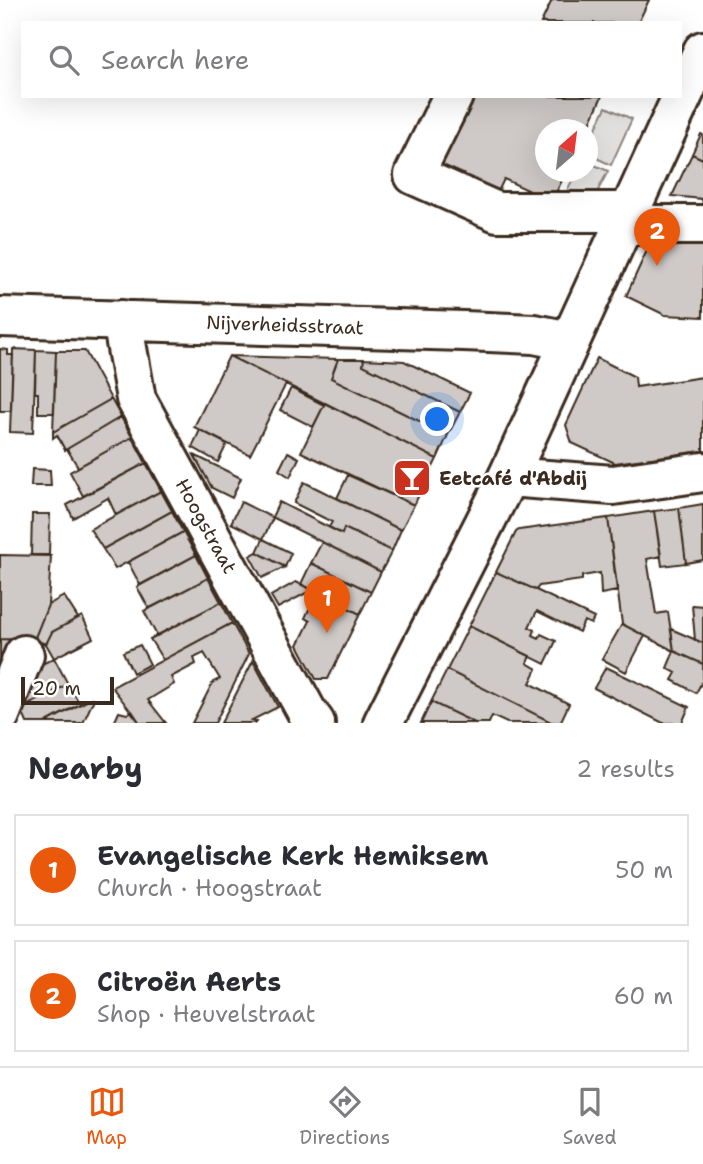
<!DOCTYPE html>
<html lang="en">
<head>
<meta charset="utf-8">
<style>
  :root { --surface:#fff; --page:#f2f2f3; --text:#2b2b33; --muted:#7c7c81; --line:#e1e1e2; --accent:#ea580c }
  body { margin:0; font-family:"Shantell Sans",sans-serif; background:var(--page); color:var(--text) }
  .compass { position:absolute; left:535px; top:119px; width:63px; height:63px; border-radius:50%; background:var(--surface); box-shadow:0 7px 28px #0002; rotate:28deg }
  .scale { position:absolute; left:21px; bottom:18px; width:93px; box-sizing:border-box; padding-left:7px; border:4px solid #3b2a1e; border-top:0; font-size:19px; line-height:24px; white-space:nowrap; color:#3b2a1e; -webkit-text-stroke:5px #fff; paint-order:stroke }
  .you { position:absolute; left:438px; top:420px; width:24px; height:24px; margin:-18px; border:5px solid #fff; border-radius:50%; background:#1a73e8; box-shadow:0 0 0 10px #1a73e833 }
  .badge { display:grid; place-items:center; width:46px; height:46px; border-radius:50%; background:var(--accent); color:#fff; font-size:23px; font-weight:700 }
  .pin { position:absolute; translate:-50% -58px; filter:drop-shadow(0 2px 4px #0008) }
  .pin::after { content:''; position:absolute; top:37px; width:24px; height:21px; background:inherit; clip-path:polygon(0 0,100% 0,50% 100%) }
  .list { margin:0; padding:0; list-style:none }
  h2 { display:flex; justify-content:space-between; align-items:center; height:91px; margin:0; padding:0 28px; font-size:30px }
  h2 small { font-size:23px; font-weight:400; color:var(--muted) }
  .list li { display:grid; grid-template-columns:46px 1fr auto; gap:21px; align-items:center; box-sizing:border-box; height:112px; margin:0 14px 14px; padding:0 14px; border:2px solid var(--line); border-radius:0px }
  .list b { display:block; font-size:26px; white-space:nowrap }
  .list p { margin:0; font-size:23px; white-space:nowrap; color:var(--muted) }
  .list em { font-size:23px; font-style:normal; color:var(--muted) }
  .icon { flex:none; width:38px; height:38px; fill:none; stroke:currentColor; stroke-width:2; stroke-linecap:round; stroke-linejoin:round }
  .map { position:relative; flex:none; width:703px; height:723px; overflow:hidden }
  .search { position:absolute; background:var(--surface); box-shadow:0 7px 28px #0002; left:21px; right:21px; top:21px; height:77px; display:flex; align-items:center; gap:18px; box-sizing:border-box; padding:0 24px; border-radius:0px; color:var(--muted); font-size:26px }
  .sheet { height:343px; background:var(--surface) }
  nav { display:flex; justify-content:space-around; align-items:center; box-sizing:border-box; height:98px; border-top:2px solid var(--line); background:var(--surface); font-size:19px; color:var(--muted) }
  nav a { display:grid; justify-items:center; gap:4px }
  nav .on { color:var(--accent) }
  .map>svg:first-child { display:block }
</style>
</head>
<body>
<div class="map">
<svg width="703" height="723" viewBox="0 0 703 723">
  <rect width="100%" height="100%" fill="#fff"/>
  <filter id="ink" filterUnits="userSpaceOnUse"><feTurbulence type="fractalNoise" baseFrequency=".0143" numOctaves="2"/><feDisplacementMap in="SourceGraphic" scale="14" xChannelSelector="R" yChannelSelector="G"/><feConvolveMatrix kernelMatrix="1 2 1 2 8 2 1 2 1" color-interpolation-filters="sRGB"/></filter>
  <g filter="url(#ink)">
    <!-- green -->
    <path fill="#e2e0de" stroke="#8e857e" stroke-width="2" d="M606,107L632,119L611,165L588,154V145Z
      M588,162L608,171L591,204H561L576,172H588Z"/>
    <!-- building -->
    <path fill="#cfcac7" stroke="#3b2a1e" stroke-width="2" d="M552,0H649L638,23H541Z
      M469,96H602L587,130H546V172H566L552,201L504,179L494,200L469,179L437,164Z
      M701,134L703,135V159L692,154Z
      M692,154L703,159V204L702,199L672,196Z
      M703,238V317L665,315L626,296L649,246Z
      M0,349L8,350V355H13L11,411H0Z
      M13,349L36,350L33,433L10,432Z
      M36,350L56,351L54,413H38V393H35Z
      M56,351H85L111,399L53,432Z
      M229,356L286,384L250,455L194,427Z
      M229,356L338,359L331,378L448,435L437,459Z
      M597,358L635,377L636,387L703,377V451L615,463L572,443L566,425Z
      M338,359H364L363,365L460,412L448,435L331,378Z
      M364,359L404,361L470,393L460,412L363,365Z
      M291,388L324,405L313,427L280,410Z
      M111,399L121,417L65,450L57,435L53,438V432Z
      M325,403L437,459L414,505L301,452Z
      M121,417L132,437L78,467L67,449Z
      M200,430L227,444L218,462L192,447Z
      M132,437L146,463L83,496L70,472Z
      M288,452L299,458L290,477L279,470Z
      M194,455L241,478L232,498L212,488Z
      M146,463L161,491L116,515L108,498L73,518L67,505Z
      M32,469L50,470L51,486H31Z
      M348,475L414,505L401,530L337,498Z
      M304,482L401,530L392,551L344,528L342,534L329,527L332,522L294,503Z
      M161,491L172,511L103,549L90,529Z
      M241,502L273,518L263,539L231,523Z
      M279,502L342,534L344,528L392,551L381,572L272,517Z
      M703,504V560L686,563L679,508Z
      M679,508L686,563L662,566L654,511Z
      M172,511L183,532L115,569L103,549Z
      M654,511L661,556L647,559L656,614L668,612L674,651L622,624L608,518Z
      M32,514H50L49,555H31Z
      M608,518L617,591L601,594L600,573L582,576V580L539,586L536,590L496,572L516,532L519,530Z
      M183,532L196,555L140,585L128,562Z
      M263,539L291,553L285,567L257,552Z
      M322,542L381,572L371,592L311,563Z
      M257,552L285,567L262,578L250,556Z
      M0,555L51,556L48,605L34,640L0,639Z
      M196,555L208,578L149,609L137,587Z
      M311,563L371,592L360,614L301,584Z
      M496,572L536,590L594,618L591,624L584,621L579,632L537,611L529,627L535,630L533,635L539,638L541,634L556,641L545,664L469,626Z
      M208,578L221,602L157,636L144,611Z
      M296,582L312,590L278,608L271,596Z
      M317,592L360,614L328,679H316L298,645L310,621L305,618Z
      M64,596L78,618L52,632L46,644L34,640L48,605Z
      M221,602L232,623L163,660L150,639Z
      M692,605L703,606V643L695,640Z
      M82,616L93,638L54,658L46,644L52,632Z
      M232,623L249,654L215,723H192L213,682L220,679L204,653L194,658L196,664L171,677L174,684L148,700L166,723H140L112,687Z
      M622,624L645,636L626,672L602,659Z
      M469,626L530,656L527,663L537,669L530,683L569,704L560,723L551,722L447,670Z
      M671,629L703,643V664L674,651Z
      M0,639L19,640L0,684Z
      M140,645L150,664L133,673L123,652Z
      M674,651L703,664V680L696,693L672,680L676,673L667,668Z
      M54,658L68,684L21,709L36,667Z
      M253,661L278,707L252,720L257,721L256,723H221Z
      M606,667L689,707L682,723H663L594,688Z
      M447,670L551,722L550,723H507L492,716L489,723H475L431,702Z
      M68,684L80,704L45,723H27L21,709Z
      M92,698L94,699L83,723H45Z
      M431,702L475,723H421Z
      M132,711L140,723H114L119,712L127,714Z"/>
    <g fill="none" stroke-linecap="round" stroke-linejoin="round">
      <defs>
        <path id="minor" d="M453,96L414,175L497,212H628
          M623,225H703
          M0,317L464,331L534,334L570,341
          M122,320L136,399L307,712L315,723
          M508,477L613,485L703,472
          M0,715L24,655"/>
        <path id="major" d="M383,723L508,477L703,51"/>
      </defs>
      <!-- minor casing -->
      <use href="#minor" stroke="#3b2a1e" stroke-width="44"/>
      <!-- major casing -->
      <use href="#major" stroke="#3b2a1e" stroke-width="44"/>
      <!-- minor -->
      <use href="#minor" stroke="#fff" stroke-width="38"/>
      <!-- major -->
      <use href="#major" stroke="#fff" stroke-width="38"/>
    </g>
  </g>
  <!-- icons -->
  <defs>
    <symbol id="bar-square" viewBox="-11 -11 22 22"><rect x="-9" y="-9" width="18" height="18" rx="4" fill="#c8321e" stroke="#fff"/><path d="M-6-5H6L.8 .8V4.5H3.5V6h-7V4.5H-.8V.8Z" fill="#fff"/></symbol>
  </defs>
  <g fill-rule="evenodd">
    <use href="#bar-square" x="390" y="456" width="44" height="44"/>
  </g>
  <g text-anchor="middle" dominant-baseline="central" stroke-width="5" stroke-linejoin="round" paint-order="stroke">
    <!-- street labels -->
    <g font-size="19" fill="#3b2a1e" stroke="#fff">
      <text transform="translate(285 325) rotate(2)">Nijverheidsstraat</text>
      <text transform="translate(206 526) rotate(61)">Hoogstraat</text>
    </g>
    <!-- poi labels -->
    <g font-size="19" font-weight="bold" fill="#3b2a1e" stroke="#fff" text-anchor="start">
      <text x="439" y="478">Eetcafé d'Abdij</text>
    </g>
  </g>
</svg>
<svg class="compass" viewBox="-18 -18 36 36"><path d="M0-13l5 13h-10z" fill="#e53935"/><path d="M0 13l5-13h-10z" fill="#7c7c81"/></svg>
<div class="scale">20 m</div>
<div class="you"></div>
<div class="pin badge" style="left:327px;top:633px">1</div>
<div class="pin badge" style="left:657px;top:266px">2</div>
<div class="search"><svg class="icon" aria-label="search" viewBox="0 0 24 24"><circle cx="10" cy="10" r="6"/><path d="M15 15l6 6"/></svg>Search here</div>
</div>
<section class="sheet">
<h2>Nearby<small>2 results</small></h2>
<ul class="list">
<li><span class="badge">1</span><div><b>Evangelische Kerk Hemiksem</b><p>Church · Hoogstraat</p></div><em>50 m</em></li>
<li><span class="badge">2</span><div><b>Citroën Aerts</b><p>Shop · Heuvelstraat</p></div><em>60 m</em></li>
</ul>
</section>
<nav>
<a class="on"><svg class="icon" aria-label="map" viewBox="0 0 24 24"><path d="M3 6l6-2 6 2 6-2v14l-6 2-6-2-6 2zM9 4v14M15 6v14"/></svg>Map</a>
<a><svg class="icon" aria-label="directions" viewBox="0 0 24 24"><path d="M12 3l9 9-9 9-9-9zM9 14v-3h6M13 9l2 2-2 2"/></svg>Directions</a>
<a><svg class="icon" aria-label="saved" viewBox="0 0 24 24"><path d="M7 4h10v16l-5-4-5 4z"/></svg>Saved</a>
</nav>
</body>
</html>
